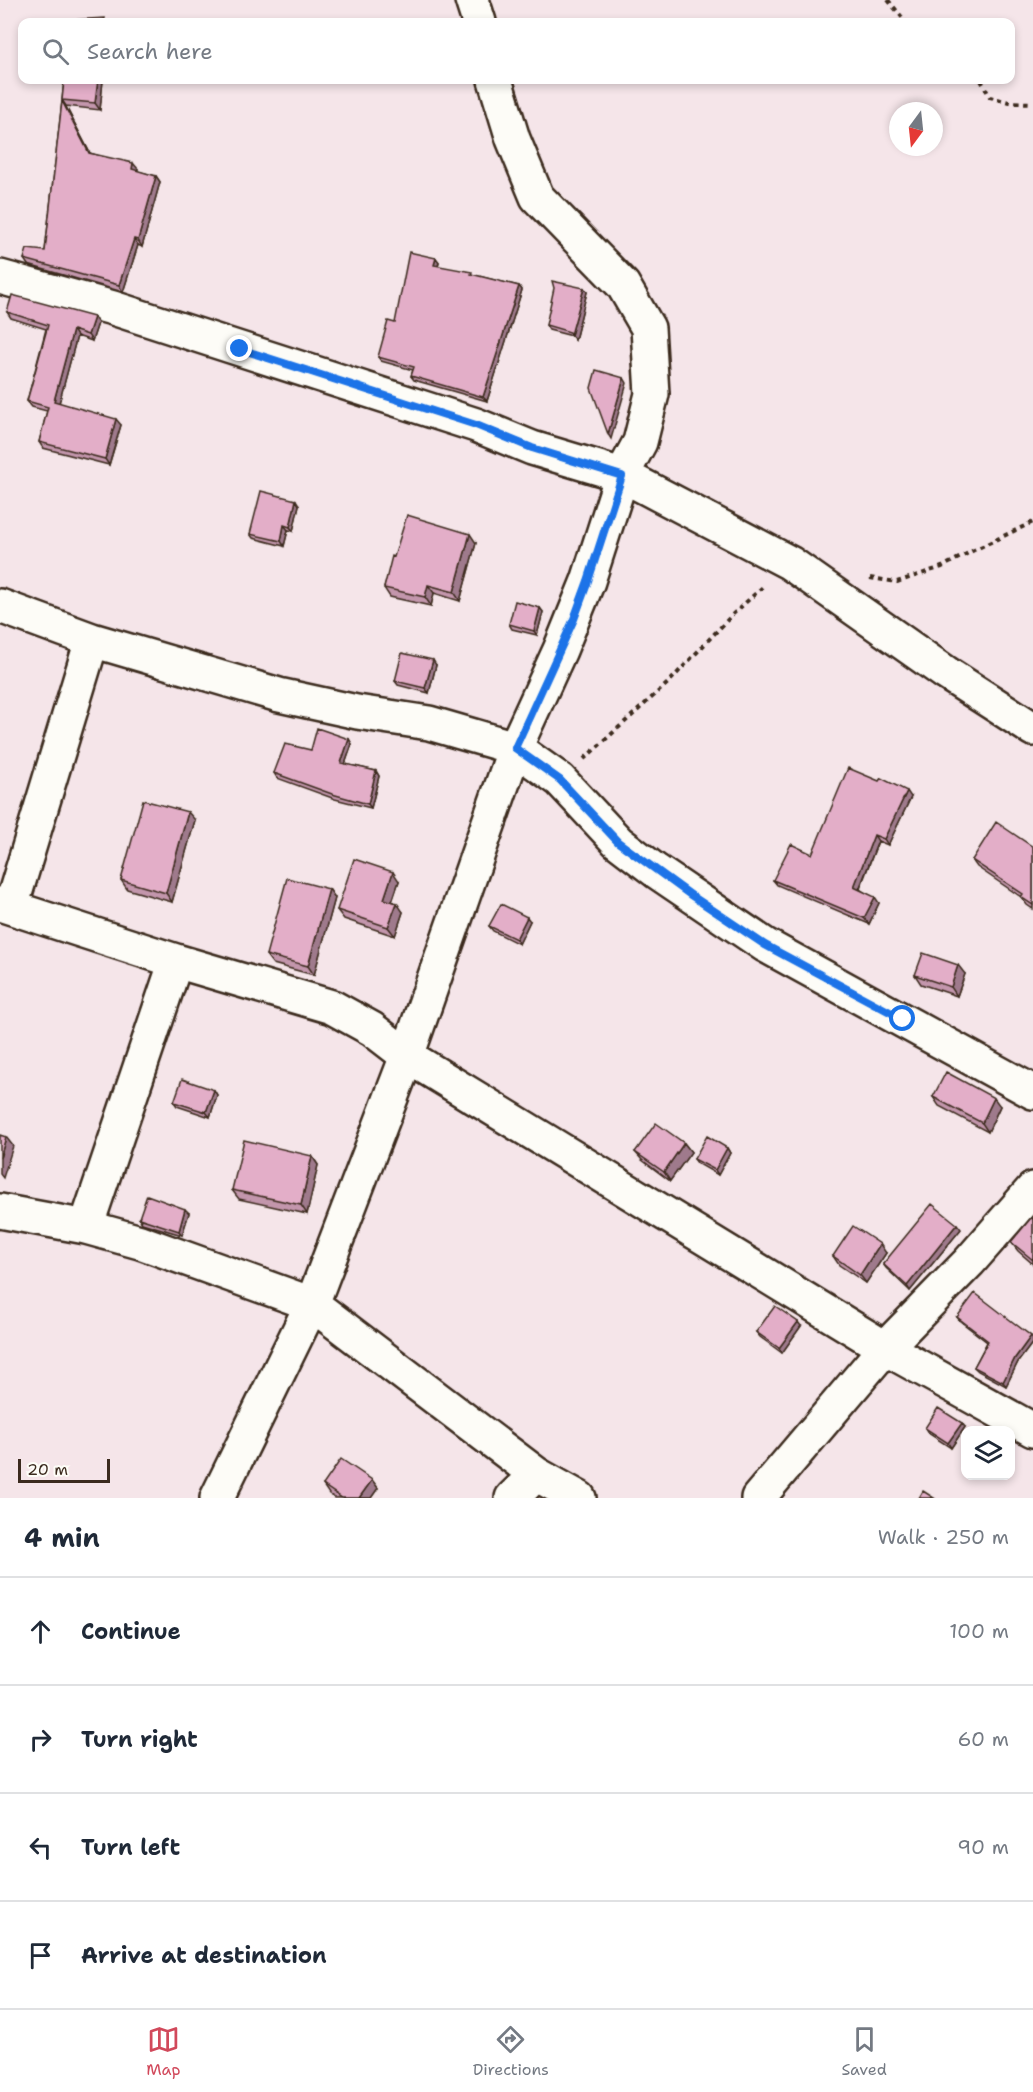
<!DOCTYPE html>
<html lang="en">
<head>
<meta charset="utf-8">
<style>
  :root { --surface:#fff; --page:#f2f2f3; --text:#1f2937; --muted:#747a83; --line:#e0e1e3; --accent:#d1495b }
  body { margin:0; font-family:"Shantell Sans",sans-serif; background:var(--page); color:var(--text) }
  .controls { position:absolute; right:18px; bottom:18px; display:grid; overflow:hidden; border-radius:12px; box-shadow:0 3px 9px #0003 }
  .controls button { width:54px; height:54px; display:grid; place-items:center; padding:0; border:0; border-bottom:2px solid var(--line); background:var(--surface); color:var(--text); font:30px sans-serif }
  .compass { position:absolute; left:889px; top:102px; width:54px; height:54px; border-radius:50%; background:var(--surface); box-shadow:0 3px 9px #0003; rotate:195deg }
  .scale { position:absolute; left:18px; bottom:15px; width:92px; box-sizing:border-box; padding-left:6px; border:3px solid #3b2a1e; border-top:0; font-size:16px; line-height:21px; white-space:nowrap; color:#3b2a1e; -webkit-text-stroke:4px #fdfcf7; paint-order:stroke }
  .stop { position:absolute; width:18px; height:18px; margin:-14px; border:4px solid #1a73e8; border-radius:50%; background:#fff }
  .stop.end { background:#1a73e8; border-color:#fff; box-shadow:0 2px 6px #0008 }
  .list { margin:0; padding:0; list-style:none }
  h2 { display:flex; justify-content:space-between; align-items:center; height:78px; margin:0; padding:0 24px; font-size:26px }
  h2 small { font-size:20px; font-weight:400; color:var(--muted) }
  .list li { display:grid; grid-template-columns:39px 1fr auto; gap:18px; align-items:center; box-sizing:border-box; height:108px; padding:0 24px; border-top:2px solid var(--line) }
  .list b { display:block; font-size:22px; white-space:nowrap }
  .list em { font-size:20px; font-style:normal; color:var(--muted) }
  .icon { flex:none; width:33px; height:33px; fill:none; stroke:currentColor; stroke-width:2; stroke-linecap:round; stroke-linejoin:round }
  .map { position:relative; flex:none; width:1033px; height:1498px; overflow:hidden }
  .search { position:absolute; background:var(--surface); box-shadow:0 3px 9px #0003; left:18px; right:18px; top:18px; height:66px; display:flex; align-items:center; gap:15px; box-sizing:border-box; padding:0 21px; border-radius:12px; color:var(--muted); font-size:22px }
  .sheet { height:510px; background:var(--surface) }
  nav { display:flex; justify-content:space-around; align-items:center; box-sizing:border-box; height:84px; border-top:2px solid var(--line); background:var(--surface); font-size:16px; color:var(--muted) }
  nav a { display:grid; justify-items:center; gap:3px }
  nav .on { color:var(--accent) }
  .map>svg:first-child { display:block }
</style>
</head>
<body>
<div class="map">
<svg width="1033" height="1498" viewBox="0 0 1033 1498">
  <rect width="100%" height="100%" fill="#f5e5e9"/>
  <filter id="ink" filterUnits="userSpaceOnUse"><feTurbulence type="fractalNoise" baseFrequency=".0167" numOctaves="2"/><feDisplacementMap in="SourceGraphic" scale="12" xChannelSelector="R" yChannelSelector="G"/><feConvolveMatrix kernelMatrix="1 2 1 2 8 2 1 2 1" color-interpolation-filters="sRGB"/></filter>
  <g filter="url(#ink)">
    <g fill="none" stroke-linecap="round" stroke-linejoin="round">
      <defs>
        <path id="minor" d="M472,0L479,22
          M0,277L113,308L476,425L532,448L622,475L790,563L946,673L1033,729
          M0,606L92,640L279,695L357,712L429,723L515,748L560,780L618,842L656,871L765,945L1033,1092
          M0,904L176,961L332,1007L372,1029L407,1056L885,1348L1033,1430
          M11,907L92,640
          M0,1211L86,1227L140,1242L312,1304L536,1474L579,1498
          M86,1227L176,961
          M217,1498L312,1304L407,1056L515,748L560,650L588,581L622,475L640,442L652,394L648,328L623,285L537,197L513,139L495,80
          M512,1498L536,1474
          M758,1498L885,1348L969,1262L1033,1189"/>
      </defs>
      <!-- minor casing -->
      <use href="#minor" stroke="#3b2a1e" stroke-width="38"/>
      <!-- path -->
      <path stroke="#3b2a1e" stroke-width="4" stroke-dasharray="4.5 4.5" stroke-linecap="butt" d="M888,0L906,22
        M981,80L990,97L1009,102L1033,103
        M870,578L897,582L942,567L974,550L1033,522
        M584,759L669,682L733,614L765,585"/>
      <!-- minor -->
      <use href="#minor" stroke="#fdfcf7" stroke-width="33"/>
    </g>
    <!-- wall -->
    <path fill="#c396ac" stroke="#3b2a1e" stroke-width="1.5" d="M64,80H103L100,110L66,106L62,100Z
      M62,101L66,107L90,153L138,169L137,171L156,176L160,182L142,247L138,245L123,292L28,265L24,259L45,251Z
      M436,258L439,262L438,266L519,286L522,290L487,401L414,380L411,376L413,370L381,361L378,357L395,323Z
      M584,288L587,292L575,340L572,336L549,330L546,325Z
      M7,312L98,323L92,341L77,336L59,403L121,425L109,465L43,448L39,442L47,411L32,407L27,401L46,329L11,318Z
      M299,505L293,531L288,530L284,546L253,538L250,534Z
      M476,543L460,601L434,593L431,606L390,597L384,588L394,557Z
      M540,608L543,612L537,635L512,629L509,624Z
      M436,665L429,693L398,685L395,681Z
      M349,739L352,744L345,764L376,771L379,776L371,808L335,799L277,778L274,773L311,750Z
      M911,797L888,845L878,841L860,889L879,903L869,924L777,885L773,880L812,854Z
      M195,820L172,902L127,889L121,880Z
      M1033,847V909L1027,905L1021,897L977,867L972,860Z
      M399,881L392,901L403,912L395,936L344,919L337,910Z
      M329,889L335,898L314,975L273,964L266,955Z
      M530,921L519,944L493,931L489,926Z
      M965,974L957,996L921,984L915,975Z
      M214,1090L217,1095L210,1117L177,1106L174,1102Z
      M933,1097L1000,1106L988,1132L939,1106Z
      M684,1143L691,1152L670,1181L642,1160L635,1152Z
      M727,1148L730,1153L718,1175L697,1163L694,1159Z
      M312,1156L318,1165L307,1214L239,1199L232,1190Z
      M189,1213L182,1235L142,1223L139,1218Z
      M1033,1219V1264L1018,1251L1011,1242Z
      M961,1229L910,1291L886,1268L883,1264Z
      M886,1253L866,1283L839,1265L833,1256Z
      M957,1317L1033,1338V1342L1018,1362L1006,1386L978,1371L974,1367L987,1342L960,1321Z
      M801,1326L782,1353L760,1337L756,1332Z
      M965,1427L951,1448L928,1433L925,1428Z
      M372,1480L378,1488L371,1498H335L329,1494L323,1485Z"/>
    <!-- shaded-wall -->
    <path fill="#9f7a8c" stroke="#3b2a1e" stroke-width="1.5" d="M98,80H103L100,110L95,103Z
      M62,101L66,107L93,159L89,153Z
      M133,163L138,169L136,175L132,169Z
      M156,176L160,182L142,247L138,240Z
      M134,239L138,245L123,292L119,285Z
      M436,258L439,262L437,269L434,265Z
      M519,286L522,290L487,401L483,397Z
      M584,288L587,292L575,340L571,335Z
      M94,317L98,323L92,341L88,335Z
      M73,330L77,336L58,407L54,401Z
      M624,378L627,383L611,439L608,434Z
      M116,419L121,425L109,465L105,459Z
      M296,500L299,505L293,531L290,527Z
      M284,525L288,530L284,546L281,541Z
      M470,534L476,543L460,601L454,592Z
      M428,585L434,593L431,606L425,597Z
      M540,608L543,612L537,635L534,631Z
      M433,660L436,665L429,693L425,688Z
      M349,739L352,744L344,767L341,763Z
      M376,771L379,776L371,808L368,804Z
      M907,791L911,797L888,845L884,839Z
      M188,812L195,820L172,902L166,893Z
      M874,835L878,841L858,892L854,887Z
      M393,872L399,881L390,908L384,899Z
      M329,889L335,898L314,975L308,966Z
      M875,897L879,903L869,924L864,918Z
      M397,903L403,912L395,936L388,927Z
      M527,917L530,921L519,944L516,939Z
      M958,965L965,974L957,996L951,987Z
      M214,1090L217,1095L210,1117L206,1112Z
      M994,1098L1000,1106L988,1132L982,1123Z
      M6,1137L13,1146L3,1178L0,1174V1158Z
      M684,1143L691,1152L670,1181L664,1172Z
      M727,1148L730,1153L718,1175L715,1170Z
      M312,1156L318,1165L307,1214L301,1205Z
      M185,1209L189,1213L182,1235L179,1231Z
      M957,1224L961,1229L910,1291L907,1286Z
      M880,1244L886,1253L866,1283L860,1275Z
      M798,1322L801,1326L782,1353L779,1348Z
      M1031,1336L1033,1338V1342L1018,1362L1006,1386L1003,1382L1015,1358Z
      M962,1423L965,1427L951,1448L948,1443Z
      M372,1480L378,1488L371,1498H359Z"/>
    <!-- building -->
    <path fill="#e3aec8" stroke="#3b2a1e" stroke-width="1.5" d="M105,18L104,22H70L71,20Z
      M64,80H98L95,103L62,100Z
      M62,101L89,153L133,163L132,169L156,176L138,240L134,239L119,285L24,259L27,249L45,251Z
      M409,252L436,258L434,265L472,272L471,274L519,286L483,397L411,376L414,367L378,357L388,321L395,323Z
      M552,281L584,288L571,335L570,332L546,325L554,288Z
      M12,295L94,317L88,335L73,330L54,401L116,419L105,459L39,442L48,407L27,401L48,325L7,312Z
      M596,370L624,378L608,434L591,388Z
      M261,491L296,500L290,527L284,525L281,541L250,534Z
      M407,515L470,534L454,592L428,585L425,597L384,588L392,556L394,557Z
      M515,601L540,608L534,631L509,624Z
      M402,653L433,660L425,688L395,681Z
      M317,728L349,739L341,763L376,771L368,804L332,794L274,773L285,744L311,750Z
      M848,768L879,781L881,778L907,791L884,839L874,835L854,887L875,897L864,918L773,880L791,844L812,854Z
      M143,800L188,812L166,893L121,880Z
      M996,822L1033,847V905L1021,897L1023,894L972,860Z
      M354,859L393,872L384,899L397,903L388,927L337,910Z
      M287,878L329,889L308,966L266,955Z
      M501,904L527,917L516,939L489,926Z
      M923,953L958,965L951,987L915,975Z
      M946,1072L994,1098L982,1123L933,1097Z
      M182,1079L214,1090L206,1112L174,1102Z
      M656,1123L684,1143L664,1172L635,1152Z
      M0,1135L6,1137L0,1158Z
      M707,1136L727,1148L715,1170L694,1159Z
      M244,1140L312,1156L301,1205L232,1190Z
      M147,1195L185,1209L179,1231L139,1218Z
      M932,1204L957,1224L907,1286L883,1264Z
      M1031,1218L1033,1219V1260L1011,1242Z
      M853,1226L880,1244L860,1275L833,1256Z
      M975,1293L1031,1336L1015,1358L1003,1382L974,1367L988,1341L957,1317Z
      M775,1306L798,1322L779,1348L756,1332Z
      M938,1408L962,1423L948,1443L925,1428Z
      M341,1459L372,1480L359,1498H342L323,1485Z
      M923,1491L934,1498H919Z"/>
  </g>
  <g fill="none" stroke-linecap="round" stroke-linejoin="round" filter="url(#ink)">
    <!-- route -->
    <path stroke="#1a73e8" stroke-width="8" d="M240,349L476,425L532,448L622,476L588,581L574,619L515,748L560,780L618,842L692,896L765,945L903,1019"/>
  </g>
</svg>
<div class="controls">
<button><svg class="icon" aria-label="layers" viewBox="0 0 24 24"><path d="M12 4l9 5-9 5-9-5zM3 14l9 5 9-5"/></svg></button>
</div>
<svg class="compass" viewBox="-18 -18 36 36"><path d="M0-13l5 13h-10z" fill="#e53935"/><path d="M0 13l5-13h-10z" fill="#747a83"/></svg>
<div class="scale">20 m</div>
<div class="stop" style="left:903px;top:1019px"></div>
<div class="stop end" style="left:240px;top:349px"></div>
<div class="search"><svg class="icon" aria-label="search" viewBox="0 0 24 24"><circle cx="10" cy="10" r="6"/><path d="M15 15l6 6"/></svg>Search here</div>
</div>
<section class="sheet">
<h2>4 min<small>Walk · 250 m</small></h2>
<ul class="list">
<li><svg class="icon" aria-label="ahead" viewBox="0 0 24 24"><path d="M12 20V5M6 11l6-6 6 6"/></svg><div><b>Continue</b></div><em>100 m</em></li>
<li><svg class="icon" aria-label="right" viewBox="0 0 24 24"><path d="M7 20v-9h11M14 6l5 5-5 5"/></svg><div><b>Turn right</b></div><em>60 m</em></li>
<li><svg class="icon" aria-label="left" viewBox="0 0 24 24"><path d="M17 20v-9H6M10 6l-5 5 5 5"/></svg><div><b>Turn left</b></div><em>90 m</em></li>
<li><svg class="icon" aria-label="arrive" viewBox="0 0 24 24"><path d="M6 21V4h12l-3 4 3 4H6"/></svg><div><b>Arrive at destination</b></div></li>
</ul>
</section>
<nav>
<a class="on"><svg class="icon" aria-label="map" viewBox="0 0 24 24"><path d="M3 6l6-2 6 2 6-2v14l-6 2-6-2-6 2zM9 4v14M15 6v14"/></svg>Map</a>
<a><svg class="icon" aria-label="directions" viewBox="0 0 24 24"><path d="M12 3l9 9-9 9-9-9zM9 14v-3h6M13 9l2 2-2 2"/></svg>Directions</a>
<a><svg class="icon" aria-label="saved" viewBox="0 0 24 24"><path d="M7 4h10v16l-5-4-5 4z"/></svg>Saved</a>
</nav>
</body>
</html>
